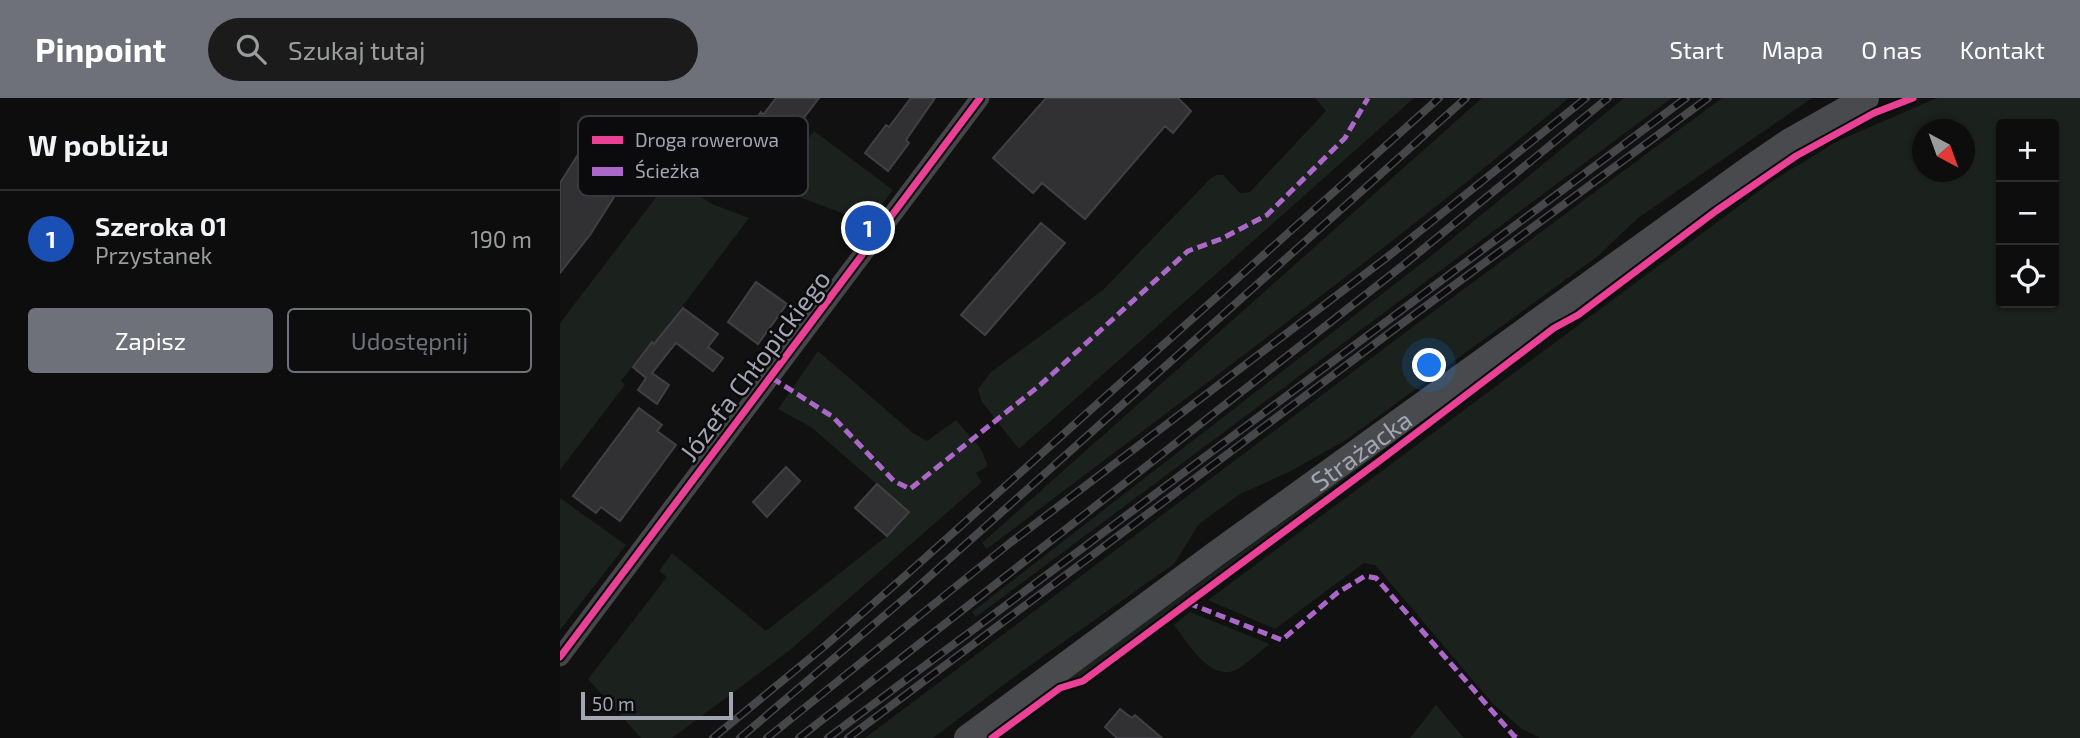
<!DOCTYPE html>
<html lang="pl">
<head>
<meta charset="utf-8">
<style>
  :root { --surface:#0d0d0d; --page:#1b1b1b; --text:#f1f3f6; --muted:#9a9c9d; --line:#2d2d2e; --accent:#6f717a }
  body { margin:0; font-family:"Exo 2",sans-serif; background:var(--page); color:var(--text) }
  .controls { position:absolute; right:21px; top:21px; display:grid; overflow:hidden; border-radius:7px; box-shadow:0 2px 5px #0004 }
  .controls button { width:63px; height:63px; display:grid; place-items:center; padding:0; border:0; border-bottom:2px solid var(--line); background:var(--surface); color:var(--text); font:35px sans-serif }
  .compass { position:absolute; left:1352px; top:21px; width:63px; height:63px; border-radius:50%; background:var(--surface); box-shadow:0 2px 5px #0004; rotate:139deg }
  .scale { position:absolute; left:21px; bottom:18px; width:152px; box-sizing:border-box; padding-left:7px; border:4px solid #a2a5b2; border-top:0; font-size:19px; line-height:24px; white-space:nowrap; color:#a2a5b2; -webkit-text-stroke:5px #0b0b0d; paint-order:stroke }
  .you { position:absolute; left:870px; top:268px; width:24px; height:24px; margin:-18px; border:5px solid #fff; border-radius:50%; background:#1a73e8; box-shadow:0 0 0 10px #1a73e833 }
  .badge { display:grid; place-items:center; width:46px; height:46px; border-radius:50%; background:var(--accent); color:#fff; font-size:23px; font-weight:700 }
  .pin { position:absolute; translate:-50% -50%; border:4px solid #fff; box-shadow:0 2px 7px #0006 }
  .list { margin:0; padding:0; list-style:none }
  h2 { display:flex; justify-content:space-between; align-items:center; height:91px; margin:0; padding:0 28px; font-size:30px }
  h2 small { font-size:23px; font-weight:400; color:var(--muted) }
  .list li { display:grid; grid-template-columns:46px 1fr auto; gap:21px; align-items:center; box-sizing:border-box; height:98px; padding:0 28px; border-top:2px solid var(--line) }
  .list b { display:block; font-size:26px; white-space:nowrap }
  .list p { margin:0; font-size:23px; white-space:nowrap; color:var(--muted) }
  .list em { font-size:23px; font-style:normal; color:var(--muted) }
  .actions { display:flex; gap:14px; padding:21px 28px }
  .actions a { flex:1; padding:16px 0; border:2px solid var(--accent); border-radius:7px; text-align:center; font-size:24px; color:var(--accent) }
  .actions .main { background:var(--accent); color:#fff }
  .icon { flex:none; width:38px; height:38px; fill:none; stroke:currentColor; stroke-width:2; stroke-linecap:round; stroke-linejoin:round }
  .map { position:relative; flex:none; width:1520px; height:640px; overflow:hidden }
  header { display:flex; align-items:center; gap:42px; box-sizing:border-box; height:98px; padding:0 35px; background:var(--accent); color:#fff }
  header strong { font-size:33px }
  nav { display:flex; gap:38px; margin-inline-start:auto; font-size:24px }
  .search { width:490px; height:63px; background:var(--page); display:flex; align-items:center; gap:18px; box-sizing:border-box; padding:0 24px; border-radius:38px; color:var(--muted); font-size:26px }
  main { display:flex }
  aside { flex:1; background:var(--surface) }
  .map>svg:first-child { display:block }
</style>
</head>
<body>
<header>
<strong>Pinpoint</strong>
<div class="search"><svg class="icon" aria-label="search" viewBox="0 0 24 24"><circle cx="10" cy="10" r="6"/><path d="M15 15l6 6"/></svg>Szukaj tutaj</div>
<nav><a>Start</a><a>Mapa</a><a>O nas</a><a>Kontakt</a></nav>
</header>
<main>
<aside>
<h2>W pobliżu<small></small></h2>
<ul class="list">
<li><span class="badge" style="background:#1a4fb4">1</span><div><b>Szeroka 01</b><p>Przystanek</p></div><em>190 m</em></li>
</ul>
<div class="actions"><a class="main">Zapisz</a><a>Udostępnij</a></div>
</aside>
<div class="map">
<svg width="1520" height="640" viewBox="0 0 1520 640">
  <rect width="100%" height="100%" fill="#111"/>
  <!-- green -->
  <path fill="#1b211c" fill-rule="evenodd" d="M755,0H854L459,351L422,304L418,291L431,274L543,192L651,80L656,77H663L680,95L690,94L766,13Z
    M922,0H1009C821,158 622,302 427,451L422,445Z
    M1064,0H1112L416,519L412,514L871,158Z
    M1162,0H1252L1078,120L1038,158L786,342L729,374L680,396L639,426L614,466L454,579L373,640H305L858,225Z
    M1377,0H1520V640H980L962,631L933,606L815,467L804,465L715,531L648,502L1214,82L1278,43ZM1441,26H1494V205H1441ZM1363,32H1405V74H1363Z
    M254,33L333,92L308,125L213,89Z
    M124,88L152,106L189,120L94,246L92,244L61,283L65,287L0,372V225L104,89L117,99Z
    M258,253L353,335L367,343L396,322L421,351L428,368L416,375L422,384L230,552L112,640H81L28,581L107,479L99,473L112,455L206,533L327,438L349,414L251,329L218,311Z
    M906,290L521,579L502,585Z
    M0,400L66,447L0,532Z
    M630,514L710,546C699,554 689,564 678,571C651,586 628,545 614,527Z
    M876,607L904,640H850Z"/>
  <!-- building -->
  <path fill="#313133" stroke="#404044" stroke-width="2" d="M216,0H259L209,65L182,45L189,35L187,33L201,14L203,17Z
    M351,0H375L346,42L349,45L328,73L305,55L326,27L329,29Z
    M486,0H618L631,13L613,35L605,28L525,121L482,85L473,95L433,60Z
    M24,47L41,57L46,49L66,61L64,63L73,69L30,137L0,175V85Z
    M481,125L505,145L425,237L401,217Z
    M196,184L227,206L198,246L168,224Z
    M123,210L158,236L148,249L163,260L153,273L116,245L92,275L109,287L97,306L78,292L86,280L73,269L92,244L94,246Z
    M79,310L102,327L97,333L116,347L60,423L41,409L36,415L13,398Z
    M226,369L240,383L207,419L193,404Z
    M317,386L349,414L327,438L295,410Z
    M560,611L572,620L575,617L602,640H557L545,629Z"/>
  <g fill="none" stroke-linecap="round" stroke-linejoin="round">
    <!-- street -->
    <path stroke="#454649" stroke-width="19" d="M0,559L420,0"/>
    <!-- secondary -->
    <path stroke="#494a4d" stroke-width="26" id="s1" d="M407,640L657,455L1189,71L1230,43L1306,0"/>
    <defs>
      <path id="rail" d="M153,640L266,547L346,477L879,0
        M180,640L351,495L906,0
        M207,640L450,445L830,157L1026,0
        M239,640L846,165L1048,0
        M268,640L1126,0
        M288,640L832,233L1148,0"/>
    </defs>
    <!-- rail casing -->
    <use href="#rail" stroke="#46474a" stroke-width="8"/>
    <!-- rail -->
    <use href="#rail" stroke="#0b0b0d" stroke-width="5" stroke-dasharray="16" stroke-linecap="butt"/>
    <!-- quiet -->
    <path stroke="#ac68c9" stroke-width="5" stroke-dasharray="10 5" stroke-linecap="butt" d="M212,280L273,319L334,383L350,391L479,288L628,153L661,141L707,117L785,40L808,0
      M628,505L722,542L777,495L805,478L816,480L954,638L958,640"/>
    <defs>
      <path id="cycleway" d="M0,559L420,0
        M432,640L500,590L523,583L822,361L994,230L1018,217L1156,113L1236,58L1314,15L1353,0"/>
    </defs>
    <!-- cycleway casing -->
    <use href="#cycleway" stroke="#0b0b0d" stroke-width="11"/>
    <!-- cycleway -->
    <use href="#cycleway" stroke="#ea4096" stroke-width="7"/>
  </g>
  <g text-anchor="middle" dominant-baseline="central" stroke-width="5" stroke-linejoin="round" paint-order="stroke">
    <!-- street labels -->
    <g font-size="26" fill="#a2a5b2" stroke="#0b0b0d">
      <text transform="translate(194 267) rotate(-53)">Józefa Chłopickiego</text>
      <text stroke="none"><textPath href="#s1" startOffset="488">Strażacka</textPath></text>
    </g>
  </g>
  <!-- legend -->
  <rect x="18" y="18" width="230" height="80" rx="10" fill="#0b0b0d" stroke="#38393f" stroke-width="2"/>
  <rect x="32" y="38" width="31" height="8" fill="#ea4096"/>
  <rect x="32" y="69" width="31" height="9" fill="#ac68c9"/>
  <g font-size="19" fill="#a2a5b2">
    <text x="75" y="49">Droga rowerowa</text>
    <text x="75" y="80">Ścieżka</text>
  </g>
</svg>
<div class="controls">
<button>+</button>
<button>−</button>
<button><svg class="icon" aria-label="locate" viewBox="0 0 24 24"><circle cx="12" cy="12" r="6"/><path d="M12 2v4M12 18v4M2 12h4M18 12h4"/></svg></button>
</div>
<svg class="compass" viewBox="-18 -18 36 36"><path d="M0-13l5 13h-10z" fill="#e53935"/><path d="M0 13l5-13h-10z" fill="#9a9c9d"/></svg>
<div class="scale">50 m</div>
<div class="you"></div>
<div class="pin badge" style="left:308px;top:130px;background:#1a4fb4">1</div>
</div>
</main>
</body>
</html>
